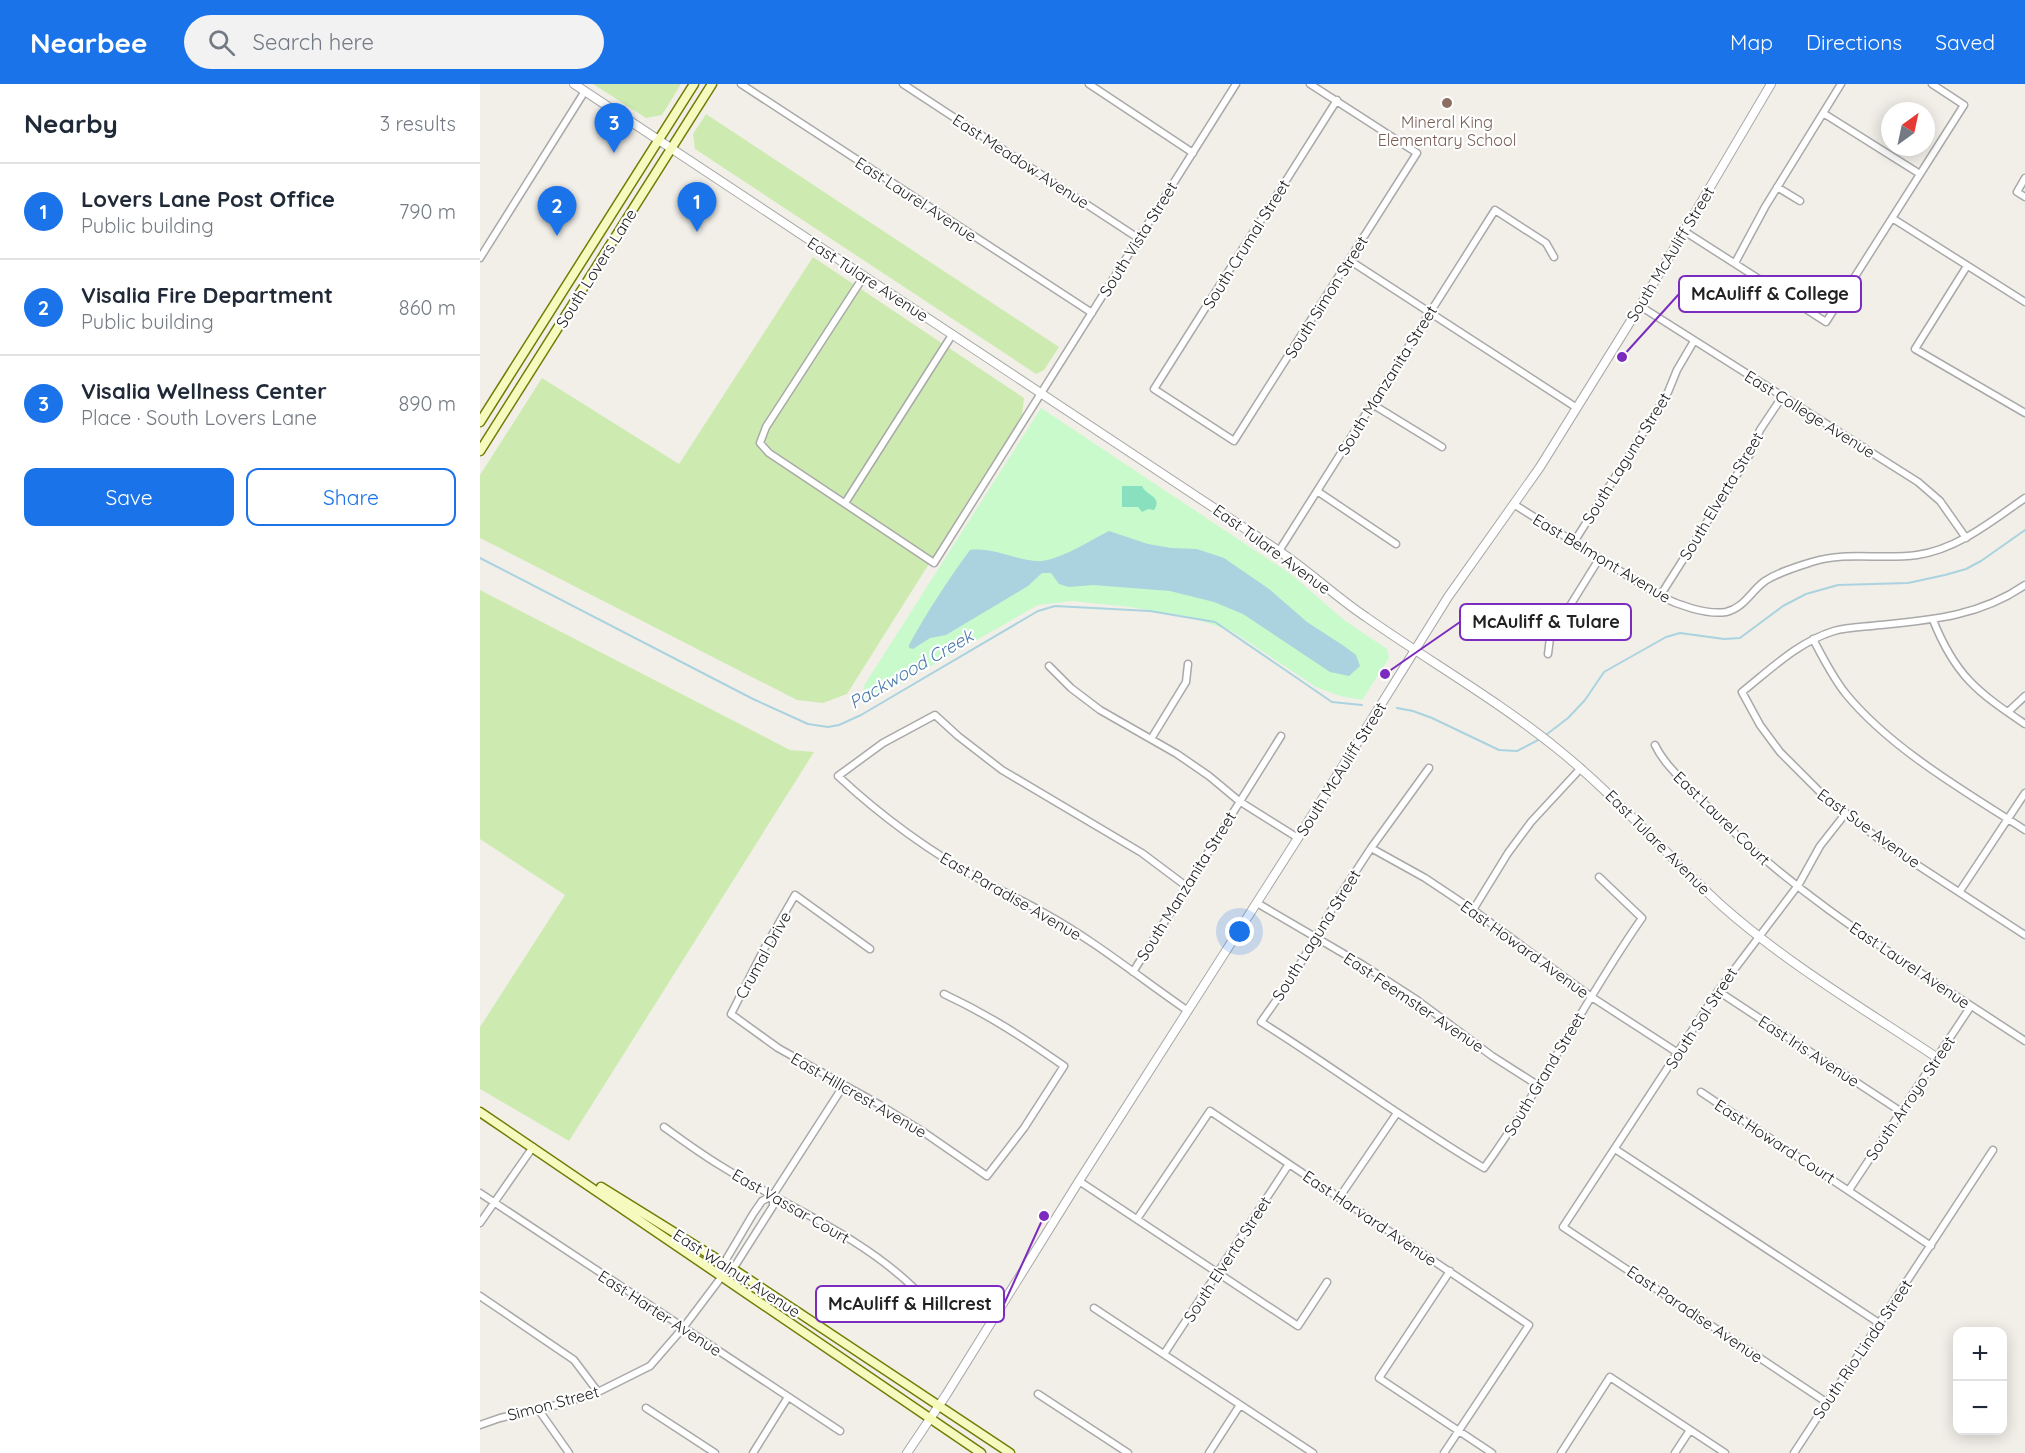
<!DOCTYPE html>
<html lang="en">
<head>
<meta charset="utf-8">
<style>
  :root { --surface:#fff; --page:#f2f2f3; --text:#1f2937; --muted:#747a83; --line:#e0e1e3; --accent:#1a73e8 }
  body { margin:0; font-family:Quicksand,sans-serif; background:var(--page); color:var(--text) }
  .controls { position:absolute; right:18px; bottom:18px; display:grid; overflow:hidden; border-radius:12px; box-shadow:0 3px 15px #0003 }
  .controls button { width:54px; height:54px; display:grid; place-items:center; padding:0; border:0; border-bottom:2px solid var(--line); background:var(--surface); color:var(--text); font:30px sans-serif }
  .compass { position:absolute; left:1401px; top:18px; width:54px; height:54px; border-radius:50%; background:var(--surface); box-shadow:0 3px 15px #0003; rotate:33deg }
  .you { position:absolute; left:760px; top:848px; width:21px; height:21px; margin:-15px; border:4px solid #fff; border-radius:50%; background:#1a73e8; box-shadow:0 0 0 9px #1a73e833 }
  .badge { display:grid; place-items:center; width:39px; height:39px; border-radius:50%; background:var(--accent); color:#fff; font-size:20px; font-weight:700 }
  .pin { position:absolute; translate:-50% -50px; filter:drop-shadow(0 2px 3px #0008) }
  .pin::after { content:''; position:absolute; top:32px; width:21px; height:18px; background:inherit; clip-path:polygon(0 0,100% 0,50% 100%) }
  .list { margin:0; padding:0; list-style:none }
  h2 { display:flex; justify-content:space-between; align-items:center; height:78px; margin:0; padding:0 24px; font-size:26px }
  h2 small { font-size:20px; font-weight:400; color:var(--muted) }
  .list li { display:grid; grid-template-columns:39px 1fr auto; gap:18px; align-items:center; box-sizing:border-box; height:96px; padding:0 24px; border-top:2px solid var(--line) }
  .list b { display:block; font-size:22px; white-space:nowrap }
  .list p { margin:0; font-size:20px; white-space:nowrap; color:var(--muted) }
  .list em { font-size:20px; font-style:normal; color:var(--muted) }
  .actions { display:flex; gap:12px; padding:18px 24px }
  .actions a { flex:1; padding:14px 0; border:2px solid var(--accent); border-radius:12px; text-align:center; font-size:21px; color:var(--accent) }
  .actions .main { background:var(--accent); color:#fff }
  .icon { flex:none; width:33px; height:33px; fill:none; stroke:currentColor; stroke-width:2; stroke-linecap:round; stroke-linejoin:round }
  .map { position:relative; flex:none; width:1545px; height:1369px; overflow:hidden }
  header { display:flex; align-items:center; gap:36px; box-sizing:border-box; height:84px; padding:0 30px; background:var(--accent); color:#fff }
  header strong { font-size:28px }
  nav { display:flex; gap:33px; margin-inline-start:auto; font-size:21px }
  .search { width:420px; height:54px; background:var(--page); display:flex; align-items:center; gap:15px; box-sizing:border-box; padding:0 21px; border-radius:33px; color:var(--muted); font-size:22px }
  main { display:flex }
  aside { flex:1; background:var(--surface) }
  .map>svg:first-child { display:block }
</style>
</head>
<body>
<header>
<strong>Nearbee</strong>
<div class="search"><svg class="icon" aria-label="search" viewBox="0 0 24 24"><circle cx="10" cy="10" r="6"/><path d="M15 15l6 6"/></svg>Search here</div>
<nav><a>Map</a><a>Directions</a><a>Saved</a></nav>
</header>
<main>
<aside>
<h2>Nearby<small>3 results</small></h2>
<ul class="list">
<li><span class="badge">1</span><div><b>Lovers Lane Post Office</b><p>Public building</p></div><em>790 m</em></li>
<li><span class="badge">2</span><div><b>Visalia Fire Department</b><p>Public building</p></div><em>860 m</em></li>
<li><span class="badge">3</span><div><b>Visalia Wellness Center</b><p>Place · South Lovers Lane</p></div><em>890 m</em></li>
</ul>
<div class="actions"><a class="main">Save</a><a>Share</a></div>
</aside>
<div class="map">
<svg width="1545" height="1369" viewBox="0 0 1545 1369">
  <rect width="100%" height="100%" fill="#f2efe9"/>
  <!-- grass -->
  <path fill="#cdebb0" d="M113,0H201L182,31L166,34Z
    M226,30L579,263L564,286L556,290L215,65L213,50Z
    M333,173L544,314L542,332L367,610L343,619L317,616L0,454V391L62,294L199,380Z
    M0,506L310,666L334,668L89,1057L0,1005V943L85,811L0,755Z"/>
  <!-- park -->
  <path fill="#c8facc" d="M561,324L812,491L864,536L907,565L909,574L882,616L860,612L836,603L752,547L706,532L650,523L592,517L558,521L388,618L383,606L385,600Z"/>
  <!-- pitch -->
  <path fill="#88e0be" d="M642,402H662C666,412 683,412 674,426L668,425L662,428L658,423H642Z"/>
  <!-- water -->
  <path fill="#aad3df" d="M629,447L668,460L691,464L717,465L744,474L789,505L827,538L864,562L876,571L880,582L869,592L850,588L763,530L734,518L690,507L613,501L589,503L579,500L571,489H562L548,502L466,551L450,554L433,565L429,564V561C447,528 468,496 490,466C512,463 533,475 555,477C576,479 609,457 629,447Z"/>
  <g fill="none" stroke-linecap="round" stroke-linejoin="round">
    <!-- stream -->
    <path stroke="#aad3df" stroke-width="2" d="M0,474L273,615L328,640L348,643L359,641L381,631L558,527L575,522L670,527L735,538L852,618L882,621
      M917,624L933,627L952,634L1019,666L1037,667L1062,654L1088,634L1105,616L1124,588L1186,553L1200,549L1244,555L1260,554L1303,522L1326,510L1358,501L1428,499L1465,491L1486,485L1501,477L1545,446"/>
    <defs>
      <path id="minor" d="M261,0L612,229
        M423,0L658,154
        M609,0L713,69
        M830,0L937,69L754,357L674,305L857,16
        M1343,29L1440,90
        M1545,94L1537,108L1545,113
        M1297,103L1320,117
        M1412,134L1545,218
        M1204,147L1346,238L1484,21L1452,0
        M0,174L105,7
        M869,176L1097,324
        M1255,179L1285,123L1361,0
        M1487,182L1435,265L1545,329
        M384,192L286,343L280,359L289,369L454,479L756,0
        M1160,222L1438,398L1460,417L1486,454
        M892,320L962,363
        M837,407L916,460
        M365,419L472,251
        M1035,421L1180,512C1198,521 1226,531 1246,528C1264,524 1271,507 1285,497C1299,488 1316,483 1332,478C1367,467 1401,476 1437,471C1478,465 1512,437 1545,414
        M1094,458L1180,322L1188,308L1197,286L1214,257
        M799,467L1015,126L1066,159L1074,173
        M1545,501C1500,532 1452,536 1400,541C1385,543 1368,543 1354,547C1318,558 1291,585 1262,608L1280,641L1300,668L1343,711L1405,760L1545,851
        M1180,512L1270,370L1280,346L1302,313
        M1453,536C1475,591 1497,608 1545,640
        M1333,555C1343,574 1353,594 1366,610C1411,665 1486,708 1545,746
        M1068,570L1070,554L1119,475
        M569,582L591,604L620,626L697,670L729,692L759,717L818,754
        M1528,628L1545,612
        M671,655L706,598L708,580
        M1175,661C1185,682 1205,698 1221,716C1315,814 1433,883 1545,957
        M949,684L891,764L859,813L812,894L781,938C856,985 928,1039 1004,1084C1062,1004 1105,915 1162,834L1119,793
        M891,764L945,794L993,826L1110,912L1198,969
        M706,802L662,769L522,686L478,652L455,631L403,659L358,692C402,733 450,768 503,797C523,808 544,817 564,829C615,857 660,894 708,927
        M1480,807L1545,709
        M777,819L883,881L937,916L1012,972L1059,1002
        M993,826L1028,769L1051,738L1101,684
        M390,865L315,811L284,865L251,930L298,964L400,1021L442,1047L507,1092L544,1044L584,982C544,954 509,931 464,910
        M653,888L801,652
        M1238,907L1420,1027
        M1221,1008L1451,1162
        M184,1043C202,1056 221,1070 241,1082C305,1122 380,1151 435,1205
        M1135,1065L1399,1239
        M599,1097L818,1242L847,1198
        M1369,1106L1491,922
        M0,1109L360,1347
        M859,1114L917,1029
        M657,1135L730,1027L1049,1241L964,1369
        M0,1139L53,1063
        M970,1187L899,1294L1012,1369
        M243,1191L244,1179L273,1130L282,1117L293,1111L364,1001
        M0,1212L94,1276L118,1308
        M614,1224L833,1369
        M684,1270L809,1080
        M558,1310L648,1369
        M1346,1318L1083,1143L1238,907L1319,800L1340,762L1366,729
        M166,1324L235,1369
        M58,1325L89,1369
        M0,1341L20,1334L81,1320L118,1308L170,1282L203,1244L243,1191L253,1185L293,1122V1111
        M273,1369L308,1313
        M729,1369L760,1321
        M1081,1369L1130,1293L1245,1369
        M1195,1369L1210,1346
        M1314,1369L1513,1066"/>
      <path id="tertiary" d="M94,0L799,467C829,487 856,513 886,533C950,578 1019,617 1080,667C1138,714 1186,771 1241,821C1306,879 1384,925 1456,973
        M427,1369L466,1311L599,1097L818,754L968,513L1060,383L1160,222L1291,0"/>
      <path id="secondary" d="M0,338L214,0
        M0,367L232,0
        M0,1028L501,1369
        M121,1103L253,1185L530,1369"/>
    </defs>
    <!-- minor casing -->
    <use href="#minor" stroke="#a9a9a9" stroke-width="9"/>
    <!-- tertiary casing -->
    <use href="#tertiary" stroke="#a9a9a9" stroke-width="10"/>
    <!-- secondary casing -->
    <use href="#secondary" stroke="#707d05" stroke-width="11"/>
    <!-- minor -->
    <use href="#minor" stroke="#fff" stroke-width="6"/>
    <!-- tertiary -->
    <use href="#tertiary" stroke="#fff" stroke-width="8"/>
    <!-- secondary -->
    <use href="#secondary" stroke="#f7fabf" stroke-width="8"/>
  </g>
  <!-- markers -->
  <circle fill="#8d6e63" stroke="#fff" stroke-width="2" cx="967" cy="19" r="6"/>
  <g text-anchor="middle" dominant-baseline="central" stroke-width="4.5" stroke-linejoin="round" paint-order="stroke">
    <!-- education labels -->
    <g font-size="16" fill="#785e54" stroke="#fff">
      <text x="967" y="38">Mineral King<tspan x="967" dy="18">Elementary School</tspan></text>
    </g>
    <!-- street labels -->
    <g font-size="16" fill="#222" stroke="#fff">
      <text transform="translate(541 77) rotate(33)">East Meadow Avenue</text>
      <text transform="translate(436 115) rotate(33)">East Laurel Avenue</text>
      <text transform="translate(658 155) rotate(-58)">South Vista Street</text>
      <text transform="translate(766 160) rotate(-58)">South Crumal Street</text>
      <text transform="translate(1190 170) rotate(-59)">South McAuliff Street</text>
      <text transform="translate(116 184) rotate(-58)">South Lovers Lane</text>
      <text transform="translate(388 195) rotate(33)">East Tulare Avenue</text>
      <text transform="translate(846 213) rotate(-58)">South Simon Street</text>
      <text transform="translate(907 296) rotate(-58)">South Manzanita Street</text>
      <text transform="translate(1330 330) rotate(32)">East College Avenue</text>
      <text transform="translate(1146 374) rotate(-58)">South Laguna Street</text>
      <text transform="translate(1241 412) rotate(-59)">South Elverta Street</text>
      <text transform="translate(792 465) rotate(36)">East Tulare Avenue</text>
      <text transform="translate(1122 474) rotate(31)">East Belmont Avenue</text>
      <text transform="translate(861 685) rotate(-58)">South McAuliff Street</text>
      <text transform="translate(1242 734) rotate(44)">East Laurel Court</text>
      <text transform="translate(1389 744) rotate(36)">East Sue Avenue</text>
      <text transform="translate(1178 758) rotate(45)">East Tulare Avenue</text>
      <text transform="translate(706 802) rotate(-58)">South Manzanita Street</text>
      <text transform="translate(531 812) rotate(30)">East Paradise Avenue</text>
      <text transform="translate(836 851) rotate(-58)">South Laguna Street</text>
      <text transform="translate(1045 865) rotate(36)">East Howard Avenue</text>
      <text transform="translate(283 871) rotate(-61)">Crumal Drive</text>
      <text transform="translate(1430 881) rotate(34)">East Laurel Avenue</text>
      <text transform="translate(934 918) rotate(34)">East Feemster Avenue</text>
      <text transform="translate(1221 934) rotate(-57)">South Sol Street</text>
      <text transform="translate(1329 967) rotate(33)">East Iris Avenue</text>
      <text transform="translate(1064 990) rotate(-59)">South Grand Street</text>
      <text transform="translate(379 1011) rotate(30)">East Hillcrest Avenue</text>
      <text transform="translate(1430 1014) rotate(-56)">South Arroyo Street</text>
      <text transform="translate(1295 1057) rotate(33)">East Howard Court</text>
      <text transform="translate(311 1122) rotate(30)">East Vassar Court</text>
      <text transform="translate(890 1134) rotate(34)">East Harvard Avenue</text>
      <text transform="translate(747 1175) rotate(-57)">South Elverta Street</text>
      <text transform="translate(257 1189) rotate(33)">East Walnut Avenue</text>
      <text transform="translate(180 1229) rotate(33)">East Harter Avenue</text>
      <text transform="translate(1215 1230) rotate(34)">East Paradise Avenue</text>
      <text transform="translate(1382 1265) rotate(-56)">South Rio Linda Street</text>
      <text transform="translate(73 1319) rotate(-15)">Simon Street</text>
    </g>
    <!-- water labels -->
    <g font-size="18" font-style="italic" fill="#4a7aab" stroke="#fff">
      <text transform="translate(431 585) rotate(-30)">Packwood Creek</text>
    </g>
  </g>
  <!-- callouts -->
  <path fill="none" stroke="#7b2cbf" stroke-width="2" d="M1142 273L1199 210M905 590L980 538M564 1132L524 1220"/>
  <g fill="#7b2cbf" stroke="#fff" stroke-width="2">
    <circle cx="1142" cy="273" r="6"/>
    <circle cx="905" cy="590" r="6"/>
    <circle cx="564" cy="1132" r="6"/>
  </g>
  <g fill="#fff" stroke="#7b2cbf" stroke-width="2">
    <rect x="1199" y="192" width="182" height="36" rx="6"/>
    <rect x="980" y="520" width="171" height="36" rx="6"/>
    <rect x="336" y="1202" width="188" height="36" rx="6"/>
  </g>
  <g font-size="18" text-anchor="middle" font-weight="bold" fill="#222">
    <text x="1290" y="216">McAuliff &amp; College</text>
    <text x="1066" y="544">McAuliff &amp; Tulare</text>
    <text x="430" y="1226">McAuliff &amp; Hillcrest</text>
  </g>
</svg>
<div class="controls">
<button>+</button>
<button>−</button>
</div>
<svg class="compass" viewBox="-18 -18 36 36"><path d="M0-13l5 13h-10z" fill="#e53935"/><path d="M0 13l5-13h-10z" fill="#747a83"/></svg>
<div class="you"></div>
<div class="pin badge" style="left:217px;top:148px">1</div>
<div class="pin badge" style="left:77px;top:152px">2</div>
<div class="pin badge" style="left:134px;top:69px">3</div>
</div>
</main>
</body>
</html>
